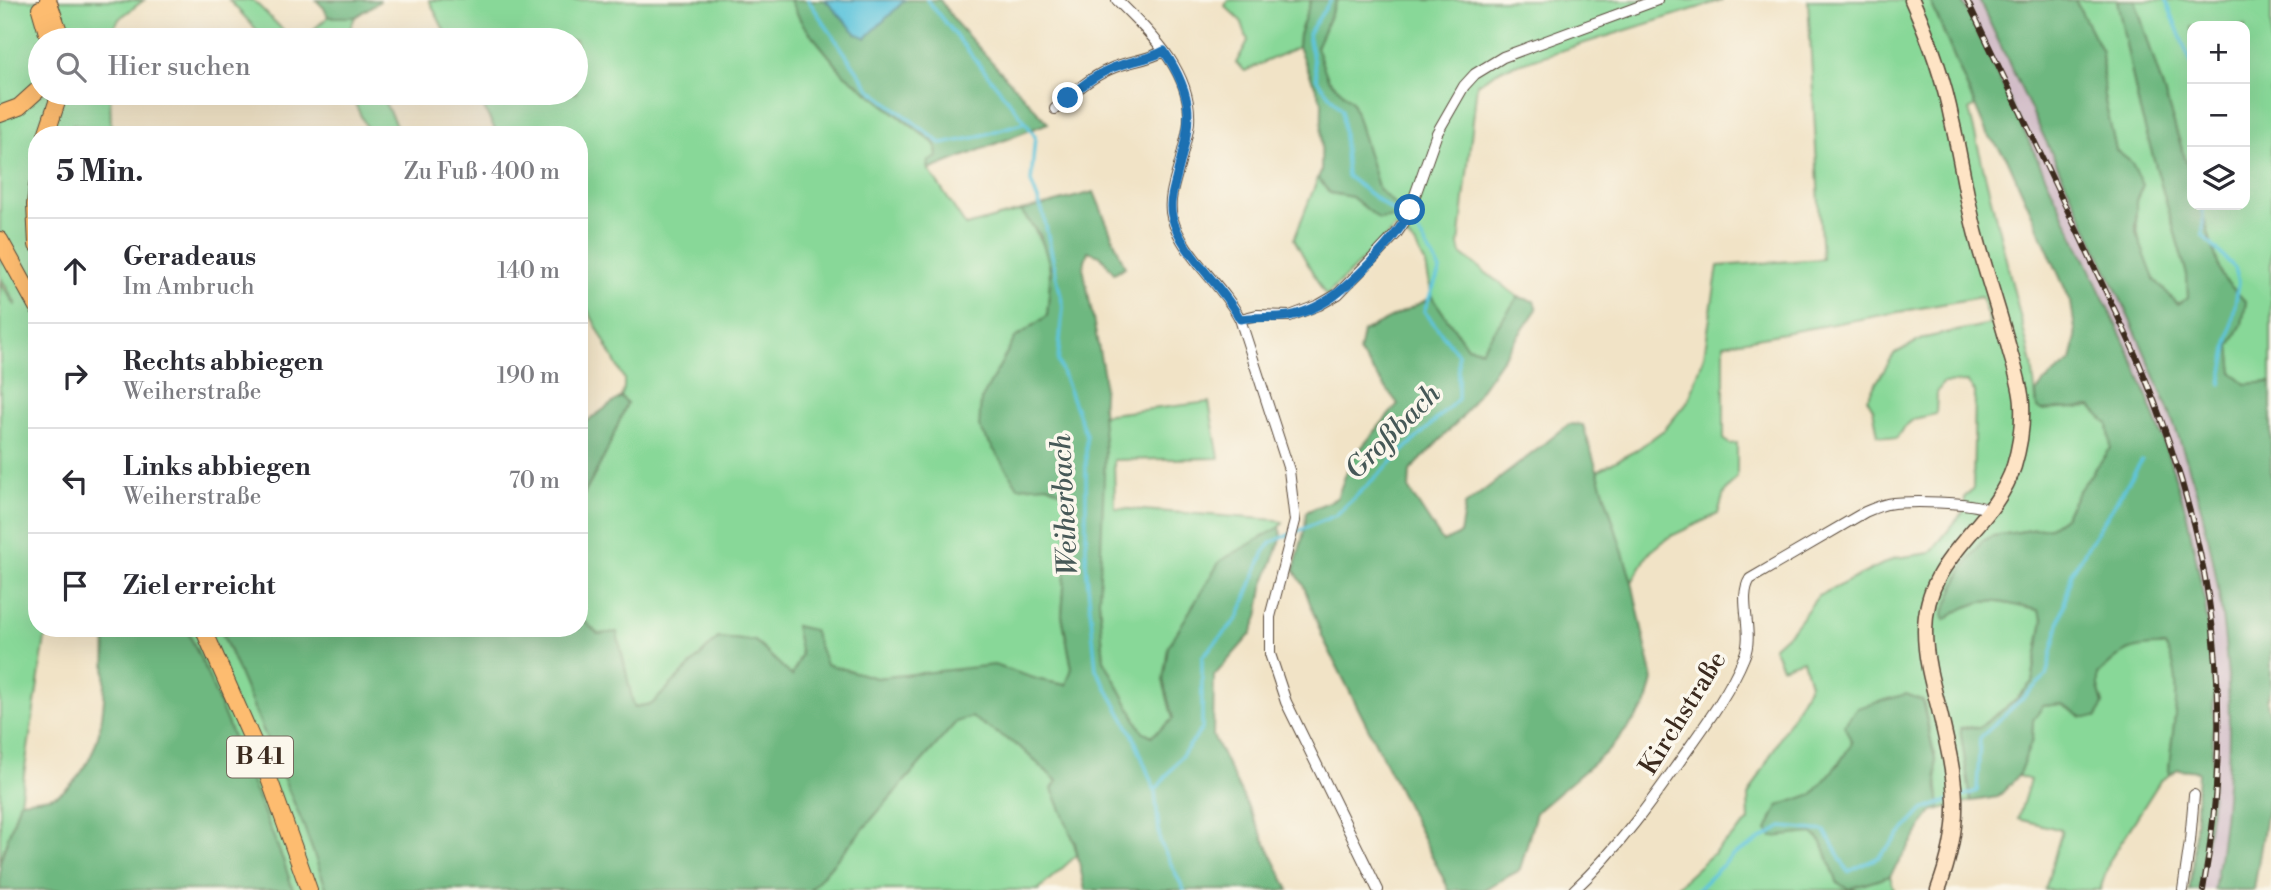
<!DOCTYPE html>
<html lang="de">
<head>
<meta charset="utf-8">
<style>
  :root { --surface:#fff; --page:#f2f2f3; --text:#2b2b33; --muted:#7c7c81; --line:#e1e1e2 }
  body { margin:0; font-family:"Libre Bodoni",serif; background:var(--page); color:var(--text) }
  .controls { position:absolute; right:21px; top:21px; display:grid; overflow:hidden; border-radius:14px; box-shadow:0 7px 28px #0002 }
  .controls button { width:63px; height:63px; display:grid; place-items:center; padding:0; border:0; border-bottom:2px solid var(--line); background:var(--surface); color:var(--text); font:35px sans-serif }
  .stop { position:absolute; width:21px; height:21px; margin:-16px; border:5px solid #1f6fb2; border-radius:50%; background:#fff }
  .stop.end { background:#1f6fb2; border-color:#fff; box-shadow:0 2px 7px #0008 }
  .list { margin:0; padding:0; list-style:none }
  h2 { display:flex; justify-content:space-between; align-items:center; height:91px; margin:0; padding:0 28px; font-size:30px }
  h2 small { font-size:23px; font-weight:400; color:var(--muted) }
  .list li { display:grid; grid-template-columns:46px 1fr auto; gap:21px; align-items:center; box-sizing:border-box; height:105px; padding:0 28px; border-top:2px solid var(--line) }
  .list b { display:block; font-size:26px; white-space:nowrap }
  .list p { margin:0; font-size:23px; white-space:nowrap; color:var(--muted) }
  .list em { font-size:23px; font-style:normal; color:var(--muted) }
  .icon { flex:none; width:38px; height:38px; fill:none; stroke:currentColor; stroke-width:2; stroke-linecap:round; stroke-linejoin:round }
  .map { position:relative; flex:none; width:2271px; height:890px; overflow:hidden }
  .search { position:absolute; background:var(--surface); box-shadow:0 7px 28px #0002; left:28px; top:28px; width:560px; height:77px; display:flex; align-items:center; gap:18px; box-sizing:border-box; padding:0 24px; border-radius:38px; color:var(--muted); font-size:26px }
  .panel { position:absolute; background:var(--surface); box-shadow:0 7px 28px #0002; left:28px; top:126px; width:560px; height:511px; border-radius:28px }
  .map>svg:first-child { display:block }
</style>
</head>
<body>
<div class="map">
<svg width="2271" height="890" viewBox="0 0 2271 890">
  <rect width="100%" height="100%" fill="#fbf7ec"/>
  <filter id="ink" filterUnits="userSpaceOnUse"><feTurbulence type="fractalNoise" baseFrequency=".0143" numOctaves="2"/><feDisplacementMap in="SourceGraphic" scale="14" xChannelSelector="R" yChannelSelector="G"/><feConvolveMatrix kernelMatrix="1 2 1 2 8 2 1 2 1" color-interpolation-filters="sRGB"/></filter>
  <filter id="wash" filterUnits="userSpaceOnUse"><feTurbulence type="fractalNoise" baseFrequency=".00686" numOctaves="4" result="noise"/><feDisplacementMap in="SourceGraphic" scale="28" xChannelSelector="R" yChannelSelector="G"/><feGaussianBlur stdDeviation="1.57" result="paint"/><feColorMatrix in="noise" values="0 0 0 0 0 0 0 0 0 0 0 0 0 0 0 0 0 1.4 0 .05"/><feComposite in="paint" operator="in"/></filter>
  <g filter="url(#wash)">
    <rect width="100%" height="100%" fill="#f1e3c6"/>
    <!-- industrial -->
    <path fill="#d2bdc8" d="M1962,0H1979L2149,359L2175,426L2201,508L2220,599L2229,686L2230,728L2226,810L2214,890H2199L2211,808L2214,687L2205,602L2186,511L2160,431L2135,365Z"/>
    <!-- green -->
    <path fill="#88d898" stroke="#62815b" stroke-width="2" d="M0,0H144L120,18L105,40H40V93H110L111,129L117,135H96V129L73,124L71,135H37V628H70L45,638L20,801L0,862V282L15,305L16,304L0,276Z
      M229,0H253L291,38L289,40H266Z
      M429,0H790L802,23L843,73L936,145L937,157L928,162L929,170L966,226L1021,211C1054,253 1052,266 1047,316L1015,339L1048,485L1065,494L1067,546L1062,615L1072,669L1066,685L1040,680L935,673L876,678L825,664L813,631L796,626L801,655L792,677L755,641L718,638L652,704L633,707L623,658L579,616V504L606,453L627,403L621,397L624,388V379L579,293V135H498L476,93H576V40H449Z
      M1228,0H1311L1299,35L1298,47L1245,71L1236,63L1248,41L1241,21L1225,6Z
      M1337,0H1723L1502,69L1477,84L1459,245L1461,254L1518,297L1482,350L1467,347L1432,297L1426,265L1415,244L1396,227L1327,295L1324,293L1294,239L1318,178L1330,193L1352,197L1379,219L1398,207L1379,190L1352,101L1328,79L1316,47Z
      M1808,0H1930L1975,106L1969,110L2032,364L2037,408L2041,410L2091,407L2108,424L2111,448L2080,489L2064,517L2050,527L1993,536L1945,619C1984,592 1995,602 2038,610L2043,620L2032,682L2016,700L1979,727L1960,728L1971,801L1940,809L1935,759L1923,700L1852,743L1840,762L1813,794L1778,807L1813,833L1822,842L1839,884L1849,889L1890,876L1894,890H1673L1749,821L1748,796L1810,684L1803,660L1782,667L1773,647L1793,629L1818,596L1895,558L1930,553L1964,511L1965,497L1973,488L1975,392L1967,382L1943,383L1937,393L1936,414L1914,419L1903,428L1896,439L1878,435L1873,409L1867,398L1894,354L1924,338L1990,324L1981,297L1724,344V440L1730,444L1737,443V477L1724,493L1718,514L1669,537L1649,553L1632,582L1597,471L1635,451L1665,429L1689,400L1704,356L1718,266L1822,259Z
      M2075,0H2117L2139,107L2187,275L2188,298L2177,304C2170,297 2161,289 2155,280C2133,248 2136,201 2132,163L2116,151L2104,97L2102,52Z
      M2135,0H2271V382L2246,384L2233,373L2230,346L2242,324L2246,302L2222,277L2200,205H2245V26H2192V181Z
      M328,17H355L349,31L353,40H319L314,29Z
      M350,93H380L401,135H370Z
      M1209,402L1219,458L1114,460L1115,508L1277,520L1283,523L1163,680L1173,719L1152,736L1142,731L1104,660L1099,600L1102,415Z
      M186,628H220L303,824L327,890H293L283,860L204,666Z
      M2138,645L2166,646C2188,681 2169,736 2169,775L2160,781L2110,860L2100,890H2045L2062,830L2018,819L2030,780L2018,776L2032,740L2033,720L2043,706L2061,704L2082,717L2103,704L2098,687V675L2114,659Z
      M972,717L1021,748L1057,781L1077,855L1038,890H810L956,722Z"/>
    <!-- forest -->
    <path fill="#6eb880" stroke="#54714f" stroke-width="2" d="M316,0H380V1L355,17H328L324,8Z
      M790,0H940L957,24L1048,123L929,170L928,162L937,157L936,144L843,73L802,23Z
      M1311,0H1337L1316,47L1328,79L1352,101L1379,190L1398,207V217L1379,219L1352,197L1330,193L1318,178L1321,171L1322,102L1298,47L1299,35Z
      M1930,0H1962L2135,365L2160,431L2186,511L2205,602L2214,687L2211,808L2199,890H2189L2193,868L2198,771L2178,769L2169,775C2169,736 2188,680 2165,646C2131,645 2123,650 2098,675V687L2103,704L2097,717H2082L2061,704L2043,706L2033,720L2032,740L2018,776L1998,797L1971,801L1960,728L1980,727L2016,700L2032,682L2043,620L2038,610C1995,602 1984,592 1945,620L1943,614L1961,572L1982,541L1993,536L2050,527L2064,517L2080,489L2111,448L2108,424L2091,407L2041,410L2037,408L2036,393L2043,383L2071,361L2076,337L2071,302L2007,158L1987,134Z
      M1979,0H2075L2102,52L2104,97L2116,150L2132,163L2143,185L2136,201V232L2154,279L2178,304L2188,298L2187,275L2139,107L2117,0H2135L2192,181V205H2200L2222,277L2246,302L2242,324L2230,346L2233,373L2246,384L2271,382V686L2267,701L2271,726V784L2254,890H2214C2237,762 2234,633 2201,508C2177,419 2138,336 2099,253C2059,168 2019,84 1979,0Z
      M1094,192L1125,267L1114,273L1100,255L1088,251L1083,267L1104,376L1102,415L1105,452L1099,600L1104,660L1142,731L1152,736L1173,719L1163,680L1168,647L1220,561L1280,527L1282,537L1263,587L1258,617L1251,634L1214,676L1213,736L1289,890H1085L1075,843L1052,789L1057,781L1021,748L971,717L956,722L810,890H327L303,824L220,628H579V616L598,634L617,632L634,707L652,704L718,638L755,641L792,676L801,655L795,626L813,630L826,664L876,678L994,665L1040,680L1066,685L1072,668L1062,615L1067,546L1065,494L1048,485L1018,487L979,427L981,400L1015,338L1047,316L1051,269L1040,235L1021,211Z
      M1432,297L1467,347L1481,350L1518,297L1534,301L1537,309L1461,418L1410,471L1409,490L1443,542L1460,534L1465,505L1538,449L1569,424L1583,425L1632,582L1653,680L1646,706L1610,749L1536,812L1520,870L1483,890H1449L1322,636L1303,584L1294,570L1305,528L1306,512L1337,498L1351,460L1398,404L1359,352L1363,332Z
      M621,397L627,403L606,453L579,504V427Z
      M106,628H186L204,666L283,860L293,890H0V862L20,801C32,799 53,799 62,792C112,755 104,682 106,628Z
      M1906,694L1922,700L1935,759L1940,809L1932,811L1890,876L1849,889L1838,884L1822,842L1813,833L1772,837L1767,830L1778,806L1813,794L1840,762L1852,743L1844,725L1857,708Z"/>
    <!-- water -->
    <path fill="#5fc5dc" stroke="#4d787d" stroke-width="2" d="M825,0H905L866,38L857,34Z"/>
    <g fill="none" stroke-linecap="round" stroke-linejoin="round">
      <!-- stream -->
      <path stroke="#5fc5dc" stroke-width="3.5" d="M808,0L870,89L942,144L973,138L1025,122L1035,136L1031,182L1043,213L1063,306L1058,361L1086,435V564L1096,669L1133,735L1155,791L1160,842L1184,890
        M927,0L1025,121
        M2166,0L2192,66
        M2203,205V236L2235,268L2239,282L2221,384
        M1155,791L1202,729V657L1238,618L1264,552L1272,542L1336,515L1458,399V354L1424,311L1440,270L1417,230L1347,176L1342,110L1317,80L1308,34L1331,0
        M1957,798L1977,791L1980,738L2046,676L2072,572L2142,460
        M1697,890L1732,856L1782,827L1825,831L1848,872L1879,857L1923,810L1950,800"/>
    </g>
  </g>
  <g filter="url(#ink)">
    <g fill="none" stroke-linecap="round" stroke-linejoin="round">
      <defs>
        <path id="minor" d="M1117,0C1150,33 1192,71 1189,122C1188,134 1184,146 1181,159C1177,176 1167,199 1172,217C1182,256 1222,283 1240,319L1289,470L1295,521L1270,617V654L1286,702L1378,890
          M1055,109C1072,94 1089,78 1110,69C1127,61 1147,61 1164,51
          M1240,319L1257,315L1290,316L1319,305L1338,294L1378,253L1396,234L1407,218L1437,133L1464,86L1475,74L1503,57L1657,0
          M1574,890C1619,848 1654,798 1689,748C1709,720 1731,689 1744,657C1755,632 1737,599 1750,579L1865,512C1872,509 1879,506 1887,504C1906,501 1972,501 1988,510
          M2183,890L2190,841L2194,795"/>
        <path id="secondary" d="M1912,0C1929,38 1944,80 1952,121C1961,159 1966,197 1976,235C1986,274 2000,313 2010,352C2015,369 2021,386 2022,404C2023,425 2020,446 2014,466C1993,530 1925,554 1925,631C1925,658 1932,683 1939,709C1956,781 1965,818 1938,890"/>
        <path id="trunk" d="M48,0L62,40
          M40,9L49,40
          M0,114L19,107L40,88
          M46,135L60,93
          M37,186L35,205L37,245
          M0,240L37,307
          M203,628L267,773L309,890"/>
      </defs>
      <!-- minor casing -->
      <use href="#minor" stroke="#564637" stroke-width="12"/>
      <!-- secondary casing -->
      <use href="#secondary" stroke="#564637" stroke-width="17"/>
      <!-- trunk casing -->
      <use href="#trunk" stroke="#564637" stroke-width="18"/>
      <!-- minor -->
      <use href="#minor" stroke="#fff" stroke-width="10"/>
      <!-- secondary -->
      <use href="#secondary" stroke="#fee4c5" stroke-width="14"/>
      <!-- trunk -->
      <use href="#trunk" stroke="#fdbc6f" stroke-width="16"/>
      <defs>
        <path id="rail" d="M1967,0C2006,81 2044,162 2083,243C2101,283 2122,323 2139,363C2171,439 2196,519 2209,601C2224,697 2220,795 2203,890"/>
      </defs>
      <!-- rail casing -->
      <use href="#rail" stroke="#3b2a1e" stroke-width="6"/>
      <!-- rail -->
      <use href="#rail" stroke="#fbf7ec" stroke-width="3.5" stroke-dasharray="10" stroke-linecap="butt"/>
    </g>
  </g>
  <g fill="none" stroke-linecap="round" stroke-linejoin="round" filter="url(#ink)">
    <!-- route -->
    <path stroke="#1f6fb2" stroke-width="9" d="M1068,98C1084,84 1100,71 1121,65C1135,60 1150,59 1164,51C1198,102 1190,123 1176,179C1173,191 1169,204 1172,216C1181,254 1222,284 1240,319C1257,316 1273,319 1289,316C1306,313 1326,303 1339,292C1362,273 1399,236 1410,210"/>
  </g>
  <g text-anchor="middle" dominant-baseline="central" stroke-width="7" stroke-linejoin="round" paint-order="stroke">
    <!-- shield labels -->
    <rect fill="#fbf7ec" stroke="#75685c" stroke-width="2" x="227" y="736.5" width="66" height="41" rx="5"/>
    <g font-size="24" font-weight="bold" fill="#3b2a1e">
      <text x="260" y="757">B 41</text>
    </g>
    <!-- street labels -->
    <g font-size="26" fill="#3b2a1e" stroke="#fbf7ec">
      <text transform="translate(1683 713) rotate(-58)">Kirchstraße</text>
    </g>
    <!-- water labels -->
    <g font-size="28" font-style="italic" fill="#465857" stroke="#fbf7ec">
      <text transform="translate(1393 432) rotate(-45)">Großbach</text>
      <text transform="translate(1065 505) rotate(-93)">Weiherbach</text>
    </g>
  </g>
</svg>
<div class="controls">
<button>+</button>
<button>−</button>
<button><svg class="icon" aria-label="layers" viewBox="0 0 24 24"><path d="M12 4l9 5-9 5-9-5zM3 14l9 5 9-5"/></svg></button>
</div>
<div class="stop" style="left:1410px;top:210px"></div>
<div class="stop end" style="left:1068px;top:98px"></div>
<div class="search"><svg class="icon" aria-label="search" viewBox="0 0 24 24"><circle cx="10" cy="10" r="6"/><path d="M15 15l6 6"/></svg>Hier suchen</div>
<section class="panel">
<h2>5 Min.<small>Zu Fuß · 400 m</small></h2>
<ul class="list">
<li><svg class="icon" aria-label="ahead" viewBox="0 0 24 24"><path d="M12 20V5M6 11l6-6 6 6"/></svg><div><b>Geradeaus</b><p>Im Ambruch</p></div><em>140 m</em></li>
<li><svg class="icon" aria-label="right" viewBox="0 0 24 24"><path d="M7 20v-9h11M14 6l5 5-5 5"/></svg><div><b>Rechts abbiegen</b><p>Weiherstraße</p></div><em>190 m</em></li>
<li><svg class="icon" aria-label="left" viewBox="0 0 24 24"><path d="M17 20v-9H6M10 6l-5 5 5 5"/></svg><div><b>Links abbiegen</b><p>Weiherstraße</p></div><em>70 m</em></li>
<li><svg class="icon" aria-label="arrive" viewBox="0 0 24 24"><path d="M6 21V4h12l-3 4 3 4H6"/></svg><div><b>Ziel erreicht</b></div></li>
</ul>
</section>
</div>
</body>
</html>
